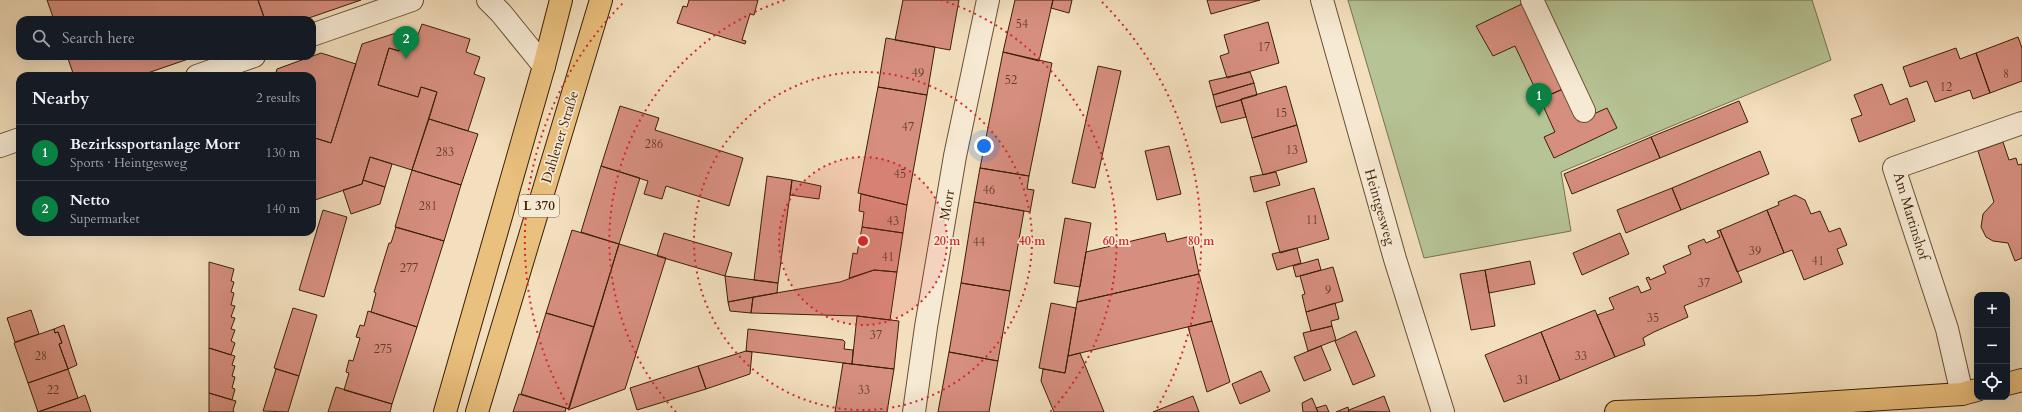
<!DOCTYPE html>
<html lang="en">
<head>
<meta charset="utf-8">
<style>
  :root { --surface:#171b24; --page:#20242c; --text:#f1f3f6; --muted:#9ea1a6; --line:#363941; --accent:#0b8043 }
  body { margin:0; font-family:Cardo,serif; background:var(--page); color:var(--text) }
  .controls { position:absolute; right:12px; bottom:12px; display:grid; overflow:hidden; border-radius:8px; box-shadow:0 4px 16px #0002 }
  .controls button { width:36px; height:36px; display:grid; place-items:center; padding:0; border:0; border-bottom:1px solid var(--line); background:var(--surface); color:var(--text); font:20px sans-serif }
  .you { position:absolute; left:984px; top:146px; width:14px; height:14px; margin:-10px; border:3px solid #fff; border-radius:50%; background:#1a73e8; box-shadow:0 0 0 6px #1a73e833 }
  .badge { display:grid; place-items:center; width:26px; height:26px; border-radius:50%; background:var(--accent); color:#fff; font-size:13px; font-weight:700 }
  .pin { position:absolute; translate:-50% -33px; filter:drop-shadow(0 1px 2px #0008) }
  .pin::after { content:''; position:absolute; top:21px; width:14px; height:12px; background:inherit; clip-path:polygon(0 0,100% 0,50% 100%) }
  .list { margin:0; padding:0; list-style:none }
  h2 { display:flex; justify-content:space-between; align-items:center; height:52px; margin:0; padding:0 16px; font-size:17px }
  h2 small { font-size:13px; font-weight:400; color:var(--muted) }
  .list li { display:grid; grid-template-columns:26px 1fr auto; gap:12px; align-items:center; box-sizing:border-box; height:56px; padding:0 16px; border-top:1px solid var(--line) }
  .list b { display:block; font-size:15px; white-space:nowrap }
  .list p { margin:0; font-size:13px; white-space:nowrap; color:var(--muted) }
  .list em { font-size:13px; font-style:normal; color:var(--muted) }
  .icon { flex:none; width:22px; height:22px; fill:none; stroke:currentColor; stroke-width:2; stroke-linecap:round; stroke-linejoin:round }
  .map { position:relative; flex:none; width:2022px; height:412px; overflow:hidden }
  .search { position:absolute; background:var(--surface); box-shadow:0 4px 16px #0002; left:16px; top:16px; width:300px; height:44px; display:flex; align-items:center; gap:10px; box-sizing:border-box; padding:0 14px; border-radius:12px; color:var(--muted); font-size:15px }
  .panel { position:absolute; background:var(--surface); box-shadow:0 4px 16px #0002; left:16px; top:72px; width:300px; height:164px; border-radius:12px }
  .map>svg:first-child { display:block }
</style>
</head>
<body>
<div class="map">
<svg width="2022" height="412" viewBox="0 0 2022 412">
  <rect width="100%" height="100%" fill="#f3dfbd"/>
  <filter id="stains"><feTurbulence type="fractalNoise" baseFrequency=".005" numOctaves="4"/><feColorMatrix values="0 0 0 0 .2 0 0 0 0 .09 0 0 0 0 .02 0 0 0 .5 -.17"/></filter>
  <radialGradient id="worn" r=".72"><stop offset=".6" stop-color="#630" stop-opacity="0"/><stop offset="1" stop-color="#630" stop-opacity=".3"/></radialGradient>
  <!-- green -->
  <path fill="#b6c394" stroke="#78714d" d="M1348,0H1812L1831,60L1561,172L1571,231L1424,258Z"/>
  <!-- building -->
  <path fill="#d68e7e" stroke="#3b1f06" d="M47,0H258L265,20H54Z
    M258,0H361L303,20H265Z
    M689,0H758L754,15L750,14L742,40L746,41L745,44L677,23L683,6L687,7Z
    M903,0H959L950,50L895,40Z
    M1015,0H1053L1039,61L1003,52Z
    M1053,0H1072L1069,13L1051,8Z
    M1207,0H1260L1211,14Z
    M1526,2L1563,89L1540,99L1515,46L1493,56L1476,26Z
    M1268,22L1279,63L1227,78L1220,56L1229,53L1224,35Z
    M422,24L470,39L466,52L480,57L474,74L485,78L468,131L429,119L437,92L421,87L418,97L378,85L389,48L399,51L404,33L417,37Z
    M399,32L404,33L399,51L389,48L378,85L418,97L421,87L437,92L412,170L370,157L362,184L312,201V148L315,138L331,143L362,44Z
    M2018,37L2022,48V81L1990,93L1976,53Z
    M886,38L935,47L927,95L878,87Z
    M1956,48L1960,59L1976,53L1990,93L1973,99L1970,90L1935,102L1927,81L1910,87L1903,67Z
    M1003,52L1052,63L1029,176L980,168Z
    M321,53L356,64L331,143L315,138L314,141L312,140V76H275L277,69Z
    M67,56H197L139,76H74Z
    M1098,66L1121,71L1095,188L1072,183Z
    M1250,72L1254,83L1213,95L1209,81Z
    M1254,83L1257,95L1216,107L1213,95Z
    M1882,84L1890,105L1907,98L1915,121L1859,142L1851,119L1862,115L1854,95Z
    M1286,86L1297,125L1252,138L1241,99Z
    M878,87L927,95L907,205L858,193Z
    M1563,89L1578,121L1607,108L1617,128L1554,158L1544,137L1555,132L1540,99Z
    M1241,100L1246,117L1221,123L1216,107Z
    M1739,101L1748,122L1660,158L1651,137Z
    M620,106L659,118L655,130L743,158L729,206L666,186L662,199L644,194L648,181L601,166Z
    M429,119L478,134L461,185L412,170Z
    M1297,125L1307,162L1263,175L1252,138Z
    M1651,137L1660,158L1572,194L1564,174Z
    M2003,142L2009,160L2016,158L2018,165L2022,164V258L2015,261L2008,243L1993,241L1986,237L1981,227L1983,214L1994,202L1978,151Z
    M1169,146L1181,194L1157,200L1145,151Z
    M1760,151L1769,174L1681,210L1672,188Z
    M370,157L392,164L385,187L363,180Z
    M601,166L640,178L619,244L581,232Z
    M980,168L1029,176L1027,189L1034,190L1030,212L974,202Z
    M412,170L461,185L444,241L395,227Z
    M1276,172L1280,185L1254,192L1250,177Z
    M767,176L792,180L778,283L754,280Z
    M363,180L385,187L380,204L351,214L343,190L362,184Z
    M792,180L821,186L819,199L790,195Z
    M1314,188L1329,239L1280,253L1266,202Z
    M1672,188L1681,210L1626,233L1617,210Z
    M861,194L907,205L903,233L862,227L864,212L859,211Z
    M1795,195L1805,200L1811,214L1820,211L1829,232L1840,228L1847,245L1837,249L1843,264L1804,280L1792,250L1784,253L1767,210L1779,205L1778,202Z
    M974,202L1024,211L1010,291L961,283Z
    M323,210L347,217L324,297L299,290Z
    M1767,210L1784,253L1737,272L1720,230Z
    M1065,218L1091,223L1080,287L1054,283Z
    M396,227L444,241L417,327L371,312L376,293L374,292L389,243H391Z
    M862,227L903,233L897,272L874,270L849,278L853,253L857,254Z
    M572,230L619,244L594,327L546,313Z
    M1720,230L1742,282L1684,306L1688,317L1654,332L1643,338L1645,345L1615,357L1597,315L1614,309L1609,298L1638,286L1641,293L1651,289L1646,278L1649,277L1650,280L1666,273L1663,266L1691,254L1688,246L1704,239L1706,243L1720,237L1717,231Z
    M664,233L732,253L725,276L657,256Z
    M1165,233L1167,242L1191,236L1199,274L1077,302L1086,252Z
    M1620,233L1629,254L1582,275L1573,253Z
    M619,244L666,258L625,389L568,410Z
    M1297,248L1301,263L1277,270L1272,254Z
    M1318,259L1321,270L1296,277L1293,266Z
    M1530,261L1535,284L1489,293L1485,270Z
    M209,262L234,269L231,281L234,282L231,292L234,293L231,305L235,306L231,317L235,318L231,329L235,330L231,341L235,343L231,355L209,348Z
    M1333,267L1343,301L1306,312L1302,295L1305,294L1300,276Z
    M874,270L897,272L890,320L857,316L751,313L753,297L840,282Z
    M1485,270L1495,326L1471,330L1460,274Z
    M1199,274L1212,321L1068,356L1077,302Z
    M725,276L778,283L777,293L728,302Z
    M961,283L1010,291L998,361L949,352Z
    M753,297L751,313L730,311L728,302Z
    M1051,303L1076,308L1065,373L1039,368Z
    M1335,303L1339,319L1331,321L1332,326L1311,331L1306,312Z
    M293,308L317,315L299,376L274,368Z
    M31,310L39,334L15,342L7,318Z
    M1595,310L1615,357L1560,380L1541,332Z
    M368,311L417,327L392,404L344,390L349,373L346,372L349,360L353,361L360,338L356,337L360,325L364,326Z
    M546,313L594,327L569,409L521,394Z
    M857,316L899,321L894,369L852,364Z
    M1212,321L1230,382L1207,392L1188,327Z
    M64,325L77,365L68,369L59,344L62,343L58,332L55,333L54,329Z
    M1332,326L1336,340L1308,351L1303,333Z
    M54,329L55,333L58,332L62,343L59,344L68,369L28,383L14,343Z
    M748,329L843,340L845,342L844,349L853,350L852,364L746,351Z
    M1356,331L1375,376L1353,385L1335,341Z
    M1541,332L1560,380L1504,402L1485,355Z
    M1321,346L1331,370L1304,381L1294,357Z
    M209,348L235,356L232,365L235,366L232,376L235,377L232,388L235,389L232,400L209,393Z
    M746,351L752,352L750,374L706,389L698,366Z
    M949,352L998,361L989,412H938Z
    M1080,353L1104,412H1054L1041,381L1043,369L1065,373L1068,356Z
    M843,363L894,369L887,412H835Z
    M698,366L706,389L637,410L630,388Z
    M68,369L78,398L38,412L28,383Z
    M276,369L299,376L288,412L263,411Z
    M1261,371L1270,391L1240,404L1232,384Z
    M336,387L392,404L390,412H328Z
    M209,393L236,401L233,410L234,412H209Z
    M519,394L566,408L565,412H513Z
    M85,395L91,412H38L78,398Z
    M1193,396L1199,412H1153Z
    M1384,396L1390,412L1348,411L1349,410Z
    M1312,398L1318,412H1303L1302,403Z
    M1326,405L1329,412H1318L1316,408Z
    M1348,407L1349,412H1336Z"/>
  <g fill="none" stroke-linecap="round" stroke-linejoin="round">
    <defs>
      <path id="minor" d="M488,0L501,13L544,66
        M1322,0L1395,259L1443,412
        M1532,0L1584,111
        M312,35L412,0
        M197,76L254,56
        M0,146L20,139
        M1962,394L1947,329L1894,168L2022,123
        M914,412L926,327L955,156L988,0"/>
      <path id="major" d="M2007,384L2022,380
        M445,412L544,66L561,0
        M477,412L601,0
        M1616,412L1757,407L1962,394L1977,390"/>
    </defs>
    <!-- minor casing -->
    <use href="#minor" stroke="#694f34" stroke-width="24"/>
    <!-- major casing -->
    <use href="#major" stroke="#3b1f06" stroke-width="24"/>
    <!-- minor -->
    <use href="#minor" stroke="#f7ead4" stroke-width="22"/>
    <!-- major -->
    <use href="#major" stroke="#eac07e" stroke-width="22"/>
  </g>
  <!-- distance rings -->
  <circle cx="863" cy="241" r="84" fill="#d62828" fill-opacity=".12"/>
  <g fill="none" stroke="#d62828" stroke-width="2" stroke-dasharray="2 4">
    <circle cx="863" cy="241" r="84"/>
    <circle cx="863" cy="241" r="169"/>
    <path d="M676 412A253 253 0 0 1 785 0M941 0A253 253 0 0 1 1050 412"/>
    <path d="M570 410A338 338 0 0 1 624 2M1102 2A338 338 0 0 1 1156 410"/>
  </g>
  <g text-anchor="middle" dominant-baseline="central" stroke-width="3.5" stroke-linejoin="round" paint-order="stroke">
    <!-- number labels -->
    <g font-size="12" fill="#623b24">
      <text x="1022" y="24">54</text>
      <text x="1264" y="47">17</text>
      <text x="918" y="73">49</text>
      <text x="2006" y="74">8</text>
      <text x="1011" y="80">52</text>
      <text x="1946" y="87">12</text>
      <text x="1281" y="113">15</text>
      <text x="908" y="127">47</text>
      <text x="654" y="144">286</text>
      <text x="1292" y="150">13</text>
      <text x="445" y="152">283</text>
      <text x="900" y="174">45</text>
      <text x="989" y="190">46</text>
      <text x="428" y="206">281</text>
      <text x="1312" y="220">11</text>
      <text x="893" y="221">43</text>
      <text x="979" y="242">44</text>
      <text x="1755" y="251">39</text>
      <text x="888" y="257">41</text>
      <text x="1818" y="261">41</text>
      <text x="409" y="268">277</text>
      <text x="1704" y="283">37</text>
      <text x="1328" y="290">9</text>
      <text x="1653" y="318">35</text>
      <text x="876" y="335">37</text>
      <text x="383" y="349">275</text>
      <text x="41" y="356">28</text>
      <text x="1581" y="356">33</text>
      <text x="1523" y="380">31</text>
      <text x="53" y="390">22</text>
      <text x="864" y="390">33</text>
    </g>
    <!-- shield labels -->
    <rect fill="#f7ead4" stroke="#735c44" stroke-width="1" x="519" y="195" width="40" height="22" rx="3"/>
    <g font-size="13" font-weight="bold" fill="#3b1f06">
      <text x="539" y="206">L 370</text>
    </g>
    <!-- street labels -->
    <g font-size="14" fill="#3b1f06" stroke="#f7ead4">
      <text transform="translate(560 137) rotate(-73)">Dahlener Straße</text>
      <text transform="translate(947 205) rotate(-80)">Morr</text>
      <text transform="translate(1380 207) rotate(74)">Heintgesweg</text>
      <text transform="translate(1911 216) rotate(73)">Am Martinshof</text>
    </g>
  </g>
  <circle cx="863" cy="241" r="6" fill="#d62828" stroke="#f7ead4" stroke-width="2"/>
  <g font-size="12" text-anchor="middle" font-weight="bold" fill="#d62828" stroke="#f7ead4" stroke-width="3.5" stroke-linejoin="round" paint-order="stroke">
    <text x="947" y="245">20 m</text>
    <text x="1032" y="245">40 m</text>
    <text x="1116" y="245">60 m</text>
    <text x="1201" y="245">80 m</text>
  </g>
  <rect width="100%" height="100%" filter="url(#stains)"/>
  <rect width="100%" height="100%" fill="url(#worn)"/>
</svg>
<div class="controls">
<button>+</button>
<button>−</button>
<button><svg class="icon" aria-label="locate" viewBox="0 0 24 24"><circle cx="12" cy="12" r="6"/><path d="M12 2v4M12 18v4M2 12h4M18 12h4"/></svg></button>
</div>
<div class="you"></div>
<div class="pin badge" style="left:1539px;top:116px">1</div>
<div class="pin badge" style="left:406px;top:59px">2</div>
<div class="search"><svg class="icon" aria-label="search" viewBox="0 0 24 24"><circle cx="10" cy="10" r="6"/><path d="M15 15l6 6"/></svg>Search here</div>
<section class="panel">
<h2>Nearby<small>2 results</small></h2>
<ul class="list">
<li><span class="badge">1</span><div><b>Bezirkssportanlage Morr</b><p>Sports · Heintgesweg</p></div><em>130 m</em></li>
<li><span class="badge">2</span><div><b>Netto</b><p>Supermarket</p></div><em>140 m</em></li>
</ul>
</section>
</div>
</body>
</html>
